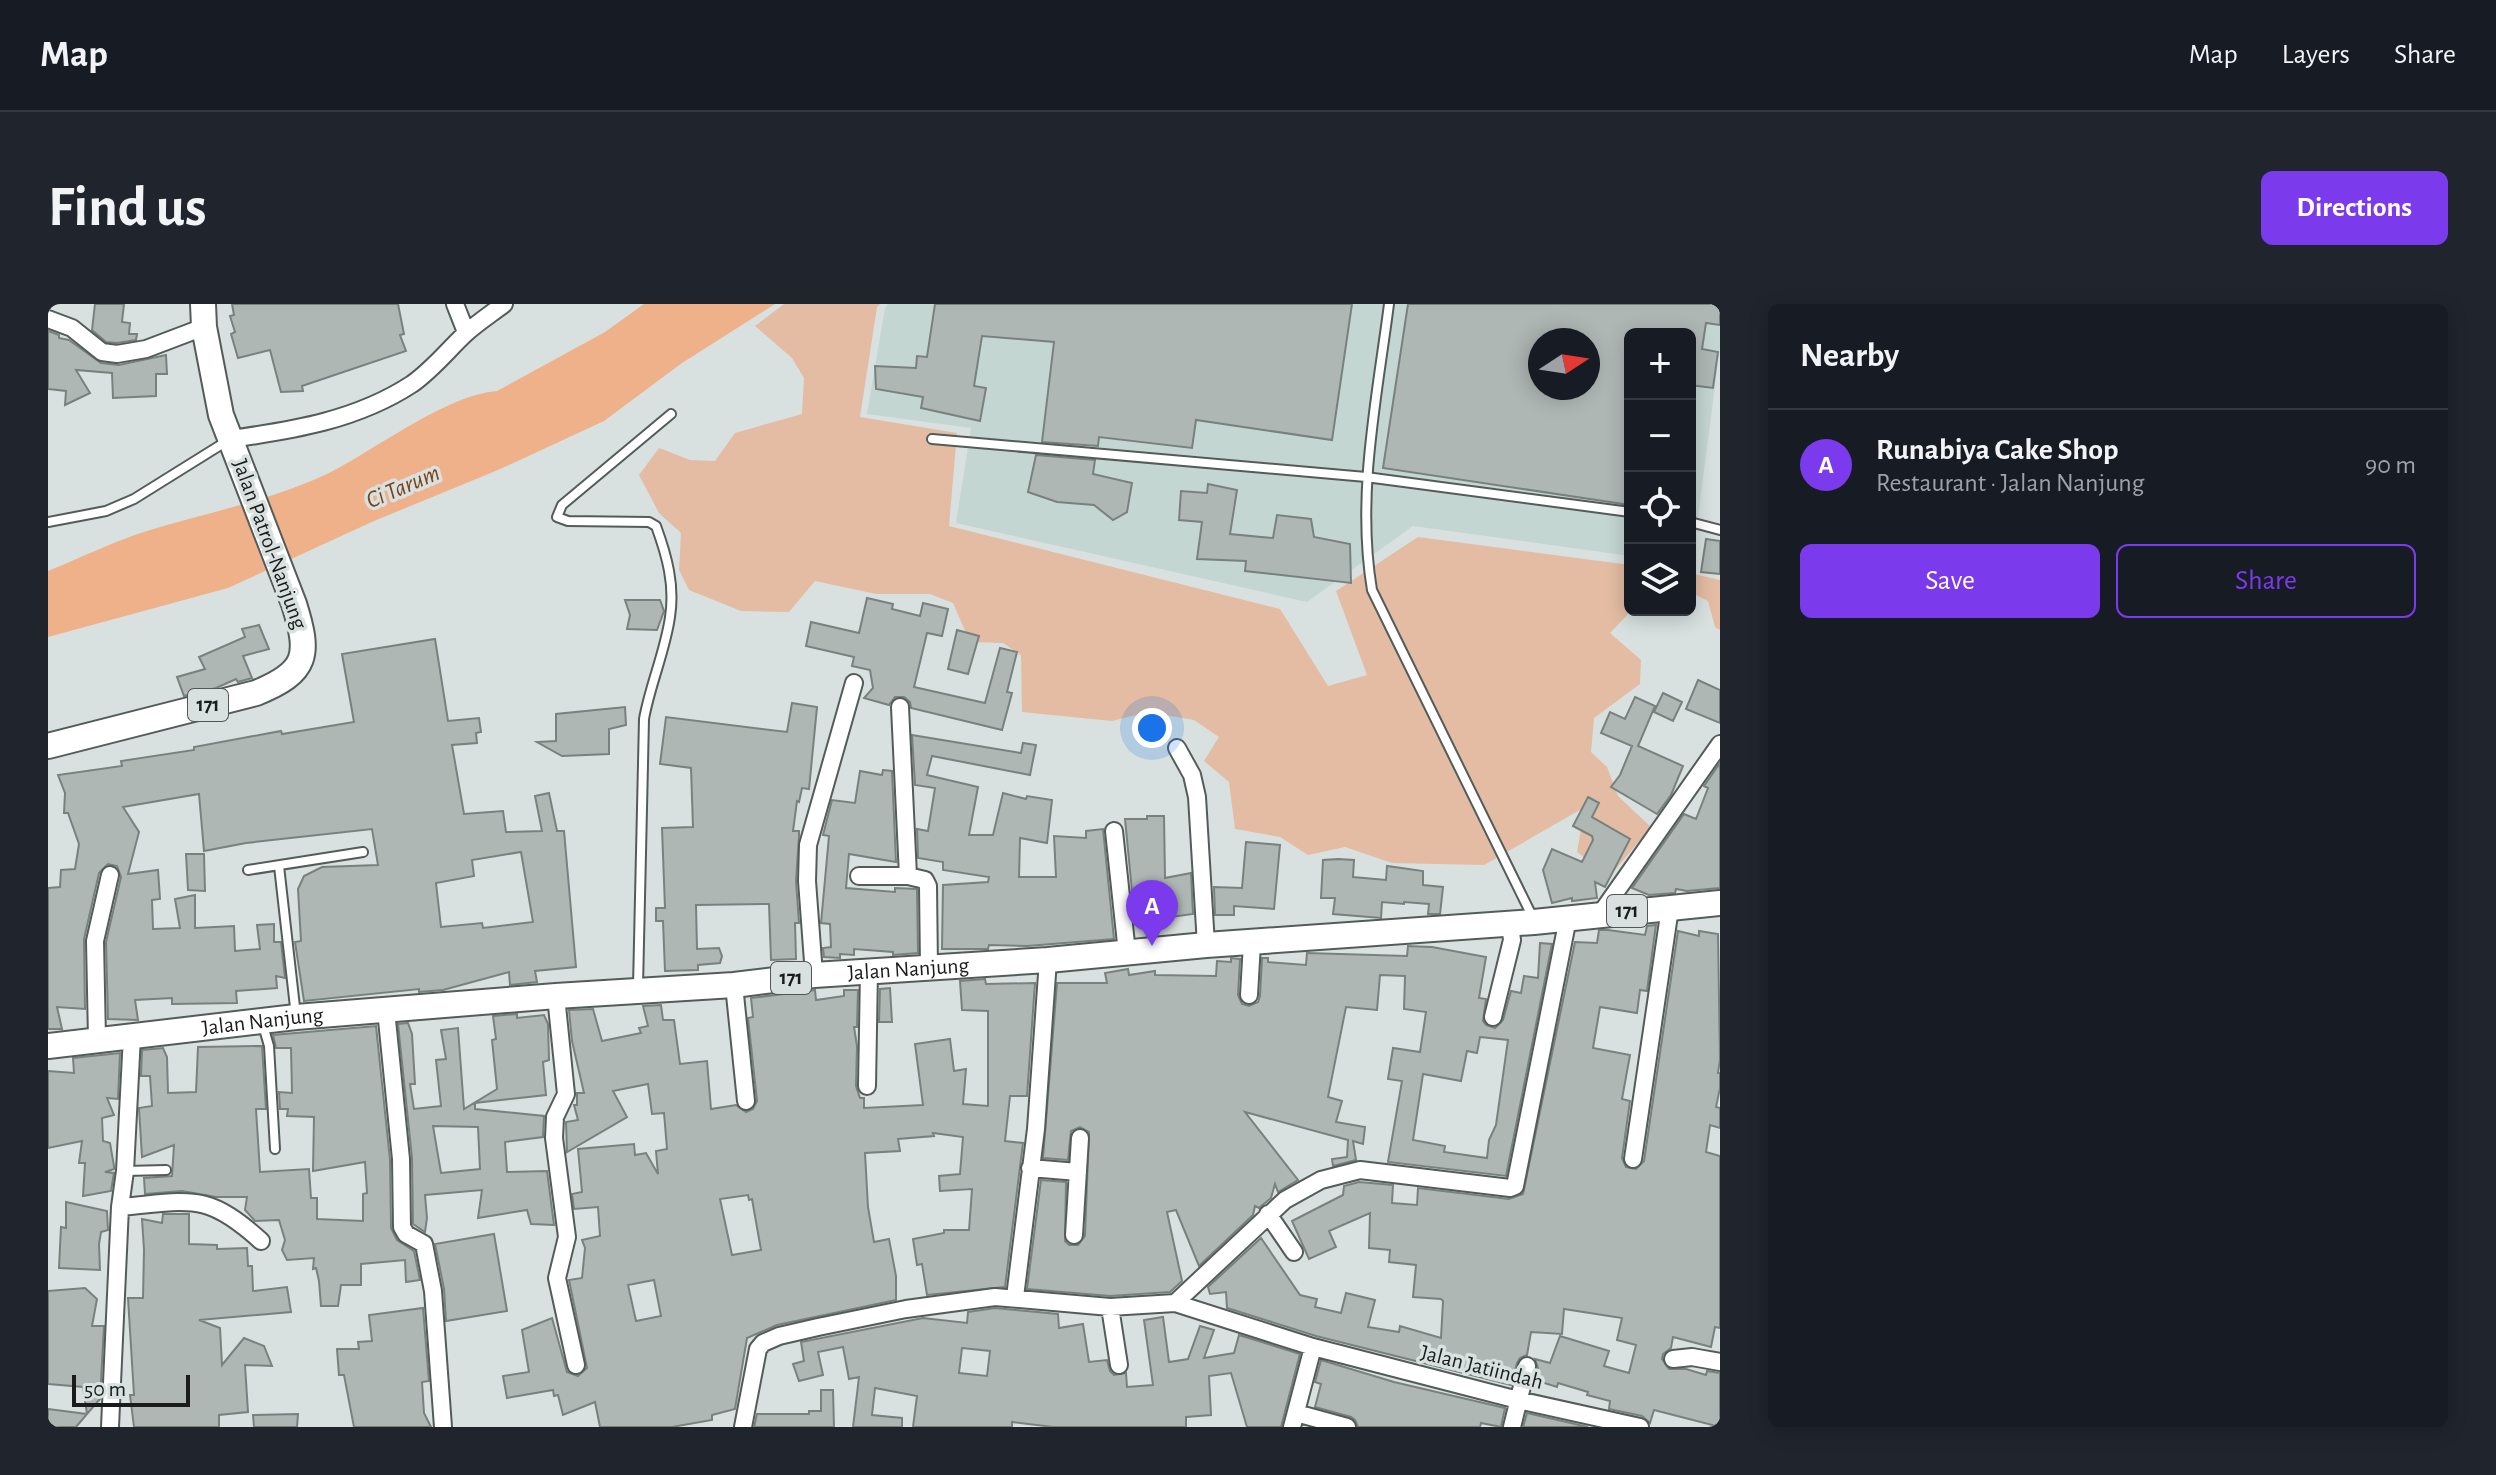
<!DOCTYPE html>
<html lang="en">
<head>
<meta charset="utf-8">
<style>
  :root { --surface:#171b24; --page:#20242c; --text:#f1f3f6; --muted:#9ea1a6; --line:#363941; --accent:#7c3aed }
  body { margin:0; font-family:"Alegreya Sans",sans-serif; background:var(--page); color:var(--text) }
  .controls { position:absolute; right:24px; top:24px; display:grid; overflow:hidden; border-radius:12px; box-shadow:0 4px 20px #0003 }
  .controls button { width:72px; height:72px; display:grid; place-items:center; padding:0; border:0; border-bottom:2px solid var(--line); background:var(--surface); color:var(--text); font:40px sans-serif }
  .compass { position:absolute; left:1480px; top:24px; width:72px; height:72px; border-radius:50%; background:var(--surface); box-shadow:0 4px 20px #0003; rotate:78deg }
  .scale { position:absolute; left:24px; bottom:20px; width:118px; box-sizing:border-box; padding-left:8px; border:4px solid #191c1b; border-top:0; font-size:22px; line-height:28px; white-space:nowrap; color:#191c1b; -webkit-text-stroke:6px #d8e1df; paint-order:stroke }
  .you { position:absolute; left:1104px; top:424px; width:28px; height:28px; margin:-20px; border:6px solid #fff; border-radius:50%; background:#1a73e8; box-shadow:0 0 0 12px #1a73e833 }
  .badge { display:grid; place-items:center; width:52px; height:52px; border-radius:50%; background:var(--accent); color:#fff; font-size:26px; font-weight:700 }
  .pin { position:absolute; translate:-50% -66px; filter:drop-shadow(0 2px 4px #0008) }
  .pin::after { content:''; position:absolute; top:42px; width:28px; height:24px; background:inherit; clip-path:polygon(0 0,100% 0,50% 100%) }
  .list { margin:0; padding:0; list-style:none }
  h2 { display:flex; justify-content:space-between; align-items:center; height:104px; margin:0; padding:0 32px; font-size:34px }
  h2 small { font-size:26px; font-weight:400; color:var(--muted) }
  .list li { display:grid; grid-template-columns:52px 1fr auto; gap:24px; align-items:center; box-sizing:border-box; height:112px; padding:0 32px; border-top:2px solid var(--line) }
  .list b { display:block; font-size:30px; white-space:nowrap }
  .list p { margin:0; font-size:26px; white-space:nowrap; color:var(--muted) }
  .list em { font-size:26px; font-style:normal; color:var(--muted) }
  .actions { display:flex; gap:16px; padding:24px 32px }
  .actions a { flex:1; padding:18px 0; border:2px solid var(--accent); border-radius:12px; text-align:center; font-size:28px; color:var(--accent) }
  .actions .main { background:var(--accent); color:#fff }
  .icon { flex:none; width:44px; height:44px; fill:none; stroke:currentColor; stroke-width:2; stroke-linecap:round; stroke-linejoin:round }
  .map { position:relative; flex:none; width:1672px; height:1123px; overflow:hidden; border-radius:12px }
  header { display:flex; align-items:center; gap:48px; box-sizing:border-box; height:112px; padding:0 40px; background:var(--surface); border-bottom:2px solid var(--line) }
  header strong { font-size:38px }
  nav { display:flex; gap:44px; margin-inline-start:auto; font-size:28px }
  .intro { display:flex; align-items:center; justify-content:space-between; box-sizing:border-box; height:192px; padding:0 48px }
  h1 { margin:0; font-size:56px }
  .button { padding:20px 36px; border-radius:12px; background:var(--accent); color:#fff; font-size:28px; font-weight:700 }
  main { display:flex; gap:48px; padding:0 48px }
  aside { flex:1; background:var(--surface); border-radius:12px; box-shadow:0 4px 20px #0003 }
  .map>svg:first-child { display:block }
</style>
</head>
<body>
<header>
<strong>Map</strong>
<nav><a>Map</a><a>Layers</a><a>Share</a></nav>
</header>
<div class="intro"><h1>Find us</h1><a class="button">Directions</a></div>
<main>
<div class="map">
<svg width="1672" height="1123" viewBox="0 0 1672 1123">
  <rect width="100%" height="100%" fill="#d8e1df"/>
  <!-- built -->
  <path fill="#c4d6d2" fill-rule="evenodd" d="M840,0H1672V43L1644,260L1642,30H1582V252L1365,222L1259,298L908,219L923,124L819,110L837,4ZM1492,36H1540V84H1492Z"/>
  <!-- green -->
  <path fill="#e3bca3" d="M736,0H832L829,3L812,113L909,129L901,222L1232,305L1280,382L1319,371L1288,287L1370,233L1582,261L1584,306L1562,329L1593,356L1592,380L1546,414L1543,448L1559,463L1570,492L1603,523L1562,572L1529,548L1537,503L1436,561L1344,559L1297,543L1260,551L1232,533L1187,525L1181,478L1156,457L1171,433L1146,416L1100,408L1064,417L974,408L973,351L955,339L922,338L905,299L882,290H828L767,277L741,308L693,307L641,286L631,266L633,229L611,209L591,171L611,144L642,156L667,157L687,129L754,110L756,74L744,54L707,22Z
    M1642,269L1672,276V326L1667,323L1660,297L1642,288Z"/>
  <!-- water -->
  <path fill="#eeb18a" d="M596,0H727L634,59L556,117L450,166L326,217L180,284L0,333V267C34,253 67,237 102,226C162,208 224,196 281,169C327,146 398,91 449,87L557,28Z"/>
  <!-- building -->
  <path fill="#afb7b5" stroke="#79817f" stroke-width="2" fill-rule="evenodd" d="M47,0H76L74,18L82,19L81,30H89L88,36L69,39L58,38L44,26Z
    M184,0H350L356,30L352,31L358,47L254,82L255,87L233,88L222,46L190,54L183,30L187,28L182,12L186,11Z
    M887,0H1304L1284,136L1148,116L1144,144L1051,133L1050,142L994,138L1006,38L934,32L926,82L938,84L932,117L873,104L875,93L828,85L827,62L868,64L869,52L879,53Z
    M1360,0H1672V21L1658,19L1654,45L1670,48L1665,84L1642,81V30H1582V201L1335,164ZM1492,36H1540V84H1492Z
    M0,27L11,31V34L21,36L53,59L71,61L118,51L119,70H108V92L65,94L64,69L28,66L42,89L17,101L18,87L0,85Z
    M988,151L1047,156L1045,170L1084,179L1079,208L1065,216L1046,201L1009,198L980,188Z
    M1160,180L1189,186L1182,230L1225,234L1229,211L1263,215L1266,233L1302,240L1303,279L1197,267L1198,257L1149,255L1154,218L1131,216L1133,187L1159,189Z
    M1658,235L1672,237V270L1653,268Z
    M819,294L845,300L844,305L872,312L875,299L900,305L894,332L879,329L866,383L937,399L952,344L969,348L959,388L964,389L954,426L863,404L862,398L856,393H847L841,401L816,394L825,384L822,366L804,362L806,353L758,342L763,318L811,329Z
    M577,296H612L616,307L609,326L579,325L582,311Z
    M211,321L221,345L195,352L204,374L190,378L188,375L168,384L136,392L129,373L157,365L151,353L197,333L194,325Z
    M909,326L931,332L920,370L900,365Z
    M387,335L400,417L431,414L433,428L428,429L429,439L404,441L416,510L455,507L458,528L494,527L487,492L501,489L509,527H516L528,663L487,667L489,678L462,681L461,668L395,686L371,688V685L256,697L247,638L253,637L250,585L256,572L274,563L330,561L324,525L198,539L156,547L151,490L75,503L91,528L80,570L110,566L112,595L104,596L105,625L132,624L127,595L147,591V624L186,622L187,647L212,645L209,621L226,620V638H233L237,674L228,672L229,684L188,687L189,699L124,700V694L87,696L90,716L60,715L58,638L73,573L69,562L60,560L51,569L36,635L37,705L9,703L14,725H0V584L12,583L13,566L27,565L31,540L20,509H16L17,489L10,471L74,462L73,457L146,446V443L233,427L234,430L306,418L294,350ZM473,548L485,618L435,624L434,619L393,623L388,579L426,572L424,556Z
    M1650,376L1672,386V419L1638,405Z
    M1615,389L1634,398L1625,417L1606,408Z
    M1587,393L1607,402L1590,442L1635,462L1623,491L1609,510L1563,483L1572,471L1584,442L1553,429L1562,408L1577,415Z
    M744,399L769,403L761,485L754,484L751,498L749,497L745,527H751V532L748,577L751,619H747L748,655L723,656L721,600L648,601L649,645L671,644L674,652L672,659L650,661V666L617,667L615,617H608V604H617L614,524L645,523L643,464L612,460L618,413L739,428Z
    M577,403L578,421L561,425V450L514,452L489,438L508,437V410Z
    M864,431L973,449L975,439L988,441L982,471L884,452L879,471L930,483L921,531H945L955,489L978,495L979,492L1004,496L999,539L972,534L971,573H1008L1006,532L1038,534V527L1055,525L1066,635L979,642L941,641L940,645H894L895,581L940,578L941,573L895,566V558L870,554L869,525L880,527L887,484L867,481Z
    M1672,459V584L1639,587L1628,585L1627,589L1601,591L1584,584L1636,510L1648,515L1660,484L1656,482Z
    M835,466L844,467L848,558L801,550L798,584L847,588V584L869,585L870,649L845,651V648L806,645V651L792,650V654L776,653L775,644L783,643L782,620L773,619L781,532L775,531L784,496L807,499L812,467L834,471Z
    M1540,493L1551,499L1544,513L1582,535L1557,583L1547,578L1549,594L1524,597V594L1504,599L1495,566L1504,545L1534,558L1545,536L1544,532L1525,522Z
    M1099,512H1116L1117,574L1143,569L1145,610L1087,618L1077,515H1099Z
    M1198,538L1232,541L1226,605L1186,602V611H1167L1166,583L1194,584Z
    M138,550H156L157,587L140,586Z
    M1290,555L1306,556L1305,573L1338,576L1339,562L1375,567V581L1395,583L1392,610H1380L1381,600L1356,598V600L1334,598L1333,614L1285,610L1287,594H1273L1275,556Z
    M1608,621L1599,687L1592,686L1589,709L1552,703L1545,744L1582,751L1574,795L1582,797L1574,854L1578,863L1588,865L1596,857L1630,627L1651,632V627L1670,630L1672,756L1670,769H1672V784L1668,803L1672,804V824L1662,821L1658,848L1672,852V1024L1667,1023L1663,1043L1625,1033L1623,1044L1615,1050L1614,1055L1621,1065H1638L1658,1071L1659,1067L1672,1069V1123L1606,1106L1602,1119L1594,1112L1561,1105L1562,1097L1539,1091L1540,1088L1510,1079L1509,1083L1487,1076L1490,1064L1487,1055L1502,1059L1512,1032L1561,1047L1556,1062L1581,1069L1588,1041L1569,1036L1574,1014L1516,1005L1514,1030L1483,1028L1479,1051L1472,1054L1469,1059L1463,1081L1268,1032L1179,1004L1178,988L1162,990L1160,983L1213,934L1252,991L1269,995L1267,1003L1293,1009L1298,989L1327,996L1320,1023L1351,1028L1352,1022L1393,1034L1395,997L1393,995L1365,993L1368,961L1341,958L1342,946L1321,944L1322,909L1281,927L1288,943L1261,955L1244,917L1295,891L1296,882L1311,878L1345,881L1344,899L1369,901L1370,884L1461,895L1475,890L1527,638L1549,639L1551,626H1560L1597,631L1599,622Z
    M1492,639L1504,640L1458,872L1340,858L1354,777L1340,775L1345,744L1372,748L1378,708L1356,705L1357,672L1332,671L1329,706L1298,703L1280,793L1294,797L1288,818L1317,823L1315,840L1305,837L1308,856L1285,862L1284,855L1299,853L1300,836L1197,808L1250,876L1230,888L1227,880L1223,894L1211,904L1207,902L1205,911L1151,962L1128,906L1119,908L1134,977L1122,988L1062,992L979,985L993,876L1018,878L1017,937L1021,941H1030L1037,932L1041,828L1032,823L1023,827L1020,856L995,854L1009,679H1059L1057,669L1080,665L1081,671L1107,667V671L1168,672L1169,657L1183,658V654L1192,655L1190,691L1194,700L1201,702L1210,698L1212,692L1214,654H1220V658L1258,661L1259,649L1359,652L1360,642L1384,643L1438,653L1431,694L1438,695L1435,717L1438,721L1447,724L1455,716L1463,687L1473,689L1476,672L1490,674ZM1432,733L1460,736L1448,821L1441,836L1439,854L1396,848L1397,842L1365,836L1375,770L1413,777L1419,747L1429,749Z
    M937,675L938,680L987,679L979,792H962L957,837L975,839L957,983L879,991L874,960L869,961L865,935L896,929V926H921L924,885L892,887L891,872L912,870L915,833L885,829L886,832L850,835L852,847L817,849L820,903L826,938L841,935L848,972V996L729,1021L699,1034L687,1105L664,1111V1116L624,1123H552L547,1098L515,1111L510,1091L506,1092L505,1086L459,1094L455,1072L481,1068L474,1026L504,1014L519,1068L530,1072L539,1064L521,976L534,974L537,944L534,936L552,932L550,903L526,905L524,890L534,888L530,845L586,840L587,851L598,849L610,870L608,847L619,845L616,809L604,810L600,780L565,787L579,813L519,848L518,818L530,816L526,801H529V789H536L524,737L521,706L545,705L554,737L593,729L591,724L600,722L595,702L613,701L615,716H626L632,760L659,757L663,805L688,801L698,808L705,805L709,797L700,714L705,713L703,694L767,686L768,696L796,692V686H810L809,723H806L809,742L808,782L812,794H816V804L875,801L867,740L902,735L906,767L918,765L915,800L940,802V707L914,706L912,677ZM700,891L701,896L704,895L713,946L684,951L672,895ZM606,976L613,1012L588,1017L580,981Z
    M842,684L844,718H831L832,685Z
    M469,710V714L496,711L500,720L501,756L495,758L498,791L427,799V805L496,812L495,833L457,838L459,868L499,867L506,921L483,920L479,906L430,914L434,886L377,891L379,914L377,928L365,920L364,854L350,720L360,719L364,730L367,780H362L366,805L393,802L388,756L398,755L393,726L410,724L416,805L449,785L444,736L448,735L445,712ZM385,822L430,823L432,865L393,869Z
    M328,722L342,856L343,924L349,936L366,947L372,976L358,978L357,956L313,960V981H293L290,1002H273L271,977L268,964L265,965L266,954L239,956L234,946L237,936L231,916L207,917L197,906L199,893H168L134,887L97,890L96,874L124,872L126,841L94,853L91,804L104,802L102,772H93L94,746L115,744L119,753L120,789L148,788L150,743L214,742L218,805H208L212,868L261,865L263,894H269V915L315,917V890L319,889L317,858L265,867L266,813L239,812L240,805H232L231,788L244,789L243,744H228L225,731Z
    M72,749L70,795L59,794L66,811L54,814L55,837L62,839L66,862V865L57,868L66,869L63,887L35,892L37,859H31L34,837L0,844V767L26,769L25,754Z
    M18,898L59,907L60,926L53,928L51,940L52,966L11,964L13,923L18,924Z
    M115,910H141V940L169,941V945L199,944L200,962H204L205,987L239,983L243,1008L151,1016L172,1024L174,1061L196,1034L216,1042L224,1062L197,1061L200,1108L171,1111V1123H86L82,1091H86L80,994H95L96,946L94,915L114,919Z
    M446,930L459,1007L398,1017L396,985L387,940Z
    M37,984L49,995L44,1022H56L52,1095L39,1110L35,1083L0,1080V987Z
    M375,1004L381,1077L374,1078L376,1109L383,1123H306L296,1071H291L289,1045H311L310,1038L324,1037L321,1011Z
    M947,1004L1010,1010L1011,1024L1035,1020L1041,1058L1059,1056L1062,1067L1066,1071L1078,1069L1079,1083L1105,1081L1096,1016L1115,1013L1121,1058L1140,1055L1152,1022L1166,1026L1156,1054L1186,1049L1191,1031L1252,1050L1233,1123H1199L1183,1069L1161,1072L1163,1111L1138,1113V1123H1005L964,1118V1123H865L869,1092L827,1084L824,1111L854,1114V1123H805L811,1073L801,1075L795,1043L770,1048L775,1071L751,1077L745,1060L756,1057L753,1038L875,1014L919,1019L920,1008ZM914,1044L942,1047L939,1072L911,1069Z
    M1273,1056L1346,1078L1457,1104L1453,1123L1433,1119L1432,1123H1310L1307,1116L1303,1113L1267,1103L1273,1080L1267,1078Z
    M773,1086H785L786,1123H706L709,1110H761V1107H773Z
    M0,1105L39,1110L28,1123H0Z
    M1479,1109L1540,1123H1475Z
    M250,1110L249,1123H206L205,1111Z"/>
  <g fill="none" stroke-linecap="round" stroke-linejoin="round">
    <defs>
      <path id="lane" d="M1341,0C1329,94 1308,191 1324,286L1486,616
        M884,135L1318,173L1582,208
        M0,218L58,207L86,195L179,137
        M1642,218L1672,226
        M231,562L248,712
        M200,566L315,548
        M590,683L596,415C602,381 617,348 622,313C627,281 619,252 608,222L601,218L520,217L509,213L514,201L623,110
        M214,718L221,742L227,845
        M77,867L118,866"/>
      <path id="street" d="M407,0L418,28
        M0,15L24,24L54,48L69,50L98,45L156,23
        M183,135C246,126 309,116 364,80C384,66 399,47 417,30C429,19 443,10 456,0
        M852,403L860,572
        M1129,444L1144,471L1149,493L1158,641
        M1066,527L1079,649
        M811,572H860L877,576L880,582L881,664
        M1553,609L1672,440
        M766,671L759,577L760,541L806,379
        M686,681L698,797
        M1201,691L1204,639
        M508,692L518,790L507,813L506,834L519,933L509,974L528,1061
        M338,706L353,855L354,923L358,930L376,940L385,987L395,1123
        M1445,713L1464,636L1462,620
        M49,735L47,637L62,571
        M819,782L821,667
        M1585,855L1622,604
        M982,864L1030,868
        M72,903C142,897 158,887 213,937
        M1220,910L1246,948
        M1026,931L1032,834
        M967,993L988,825L1000,656
        M1127,999L1265,1043L1470,1096L1592,1123
        M1062,1003L1071,1061
        M1625,1055L1644,1053L1672,1058
        M1248,1109L1299,1123
        M62,1123L72,903L77,867L84,732
        M695,1123L710,1045L715,1039L731,1032L770,1023L858,1005L947,993L1062,1003L1127,999L1237,896L1273,876L1312,866L1462,884L1467,882L1520,614
        M1244,1123L1265,1043
        M1464,1123L1479,1062"/>
      <g id="primary">
        <path d="M0,442L208,389C260,368 262,351 246,300L173,111L156,23L155,0"/>
        <path id="s1" d="M0,742L248,713L508,692L686,681L766,671L1000,656L1158,641L1486,618L1672,599"/>
      </g>
    </defs>
    <!-- lane casing -->
    <use href="#lane" stroke="#545c5a" stroke-width="12"/>
    <!-- street casing -->
    <use href="#street" stroke="#545c5a" stroke-width="20"/>
    <!-- primary casing -->
    <use href="#primary" stroke="#545c5a" stroke-width="28"/>
    <!-- lane -->
    <use href="#lane" stroke="#fff" stroke-width="8"/>
    <!-- street -->
    <use href="#street" stroke="#fff" stroke-width="16"/>
    <!-- primary -->
    <use href="#primary" stroke="#fff" stroke-width="24"/>
  </g>
  <g text-anchor="middle" dominant-baseline="central" stroke-width="7" stroke-linejoin="round" paint-order="stroke">
    <!-- shield labels -->
    <g fill="#d8e1df" stroke="#525756" stroke-width="2">
      <rect x="140" y="385" width="40" height="32" rx="6"/>
      <rect x="1559" y="591" width="40" height="32" rx="6"/>
      <rect x="723" y="658" width="40" height="32" rx="6"/>
    </g>
    <g font-size="20" font-weight="bold" fill="#191c1b">
      <text x="160" y="401">171</text>
      <text x="1579" y="607">171</text>
      <text x="743" y="674">171</text>
    </g>
    <!-- street labels -->
    <g font-size="22" fill="#191c1b" stroke="#d8e1df">
      <text transform="translate(222 240) rotate(70)">Jalan Patrol-Nanjung</text>
      <text stroke="none"><textPath href="#s1" startOffset="864">Jalan Nanjung</textPath></text>
      <text stroke="none"><textPath href="#s1" startOffset="216">Jalan Nanjung</textPath></text>
      <text transform="translate(1434 1063) rotate(14)">Jalan Jatiindah</text>
    </g>
    <!-- water labels -->
    <g font-size="24" font-style="italic" fill="#7b4318" stroke="#d8e1df">
      <text transform="translate(355 183) rotate(-23)">Ci Tarum</text>
    </g>
  </g>
</svg>
<div class="controls">
<button>+</button>
<button>−</button>
<button><svg class="icon" aria-label="locate" viewBox="0 0 24 24"><circle cx="12" cy="12" r="6"/><path d="M12 2v4M12 18v4M2 12h4M18 12h4"/></svg></button>
<button><svg class="icon" aria-label="layers" viewBox="0 0 24 24"><path d="M12 4l9 5-9 5-9-5zM3 14l9 5 9-5"/></svg></button>
</div>
<svg class="compass" viewBox="-18 -18 36 36"><path d="M0-13l5 13h-10z" fill="#e53935"/><path d="M0 13l5-13h-10z" fill="#9ea1a6"/></svg>
<div class="scale">50 m</div>
<div class="you"></div>
<div class="pin badge" style="left:1104px;top:642px">A</div>
</div>
<aside>
<h2>Nearby<small></small></h2>
<ul class="list">
<li><span class="badge">A</span><div><b>Runabiya Cake Shop</b><p>Restaurant · Jalan Nanjung</p></div><em>90 m</em></li>
</ul>
<div class="actions"><a class="main">Save</a><a>Share</a></div>
</aside>
</main>
</body>
</html>
